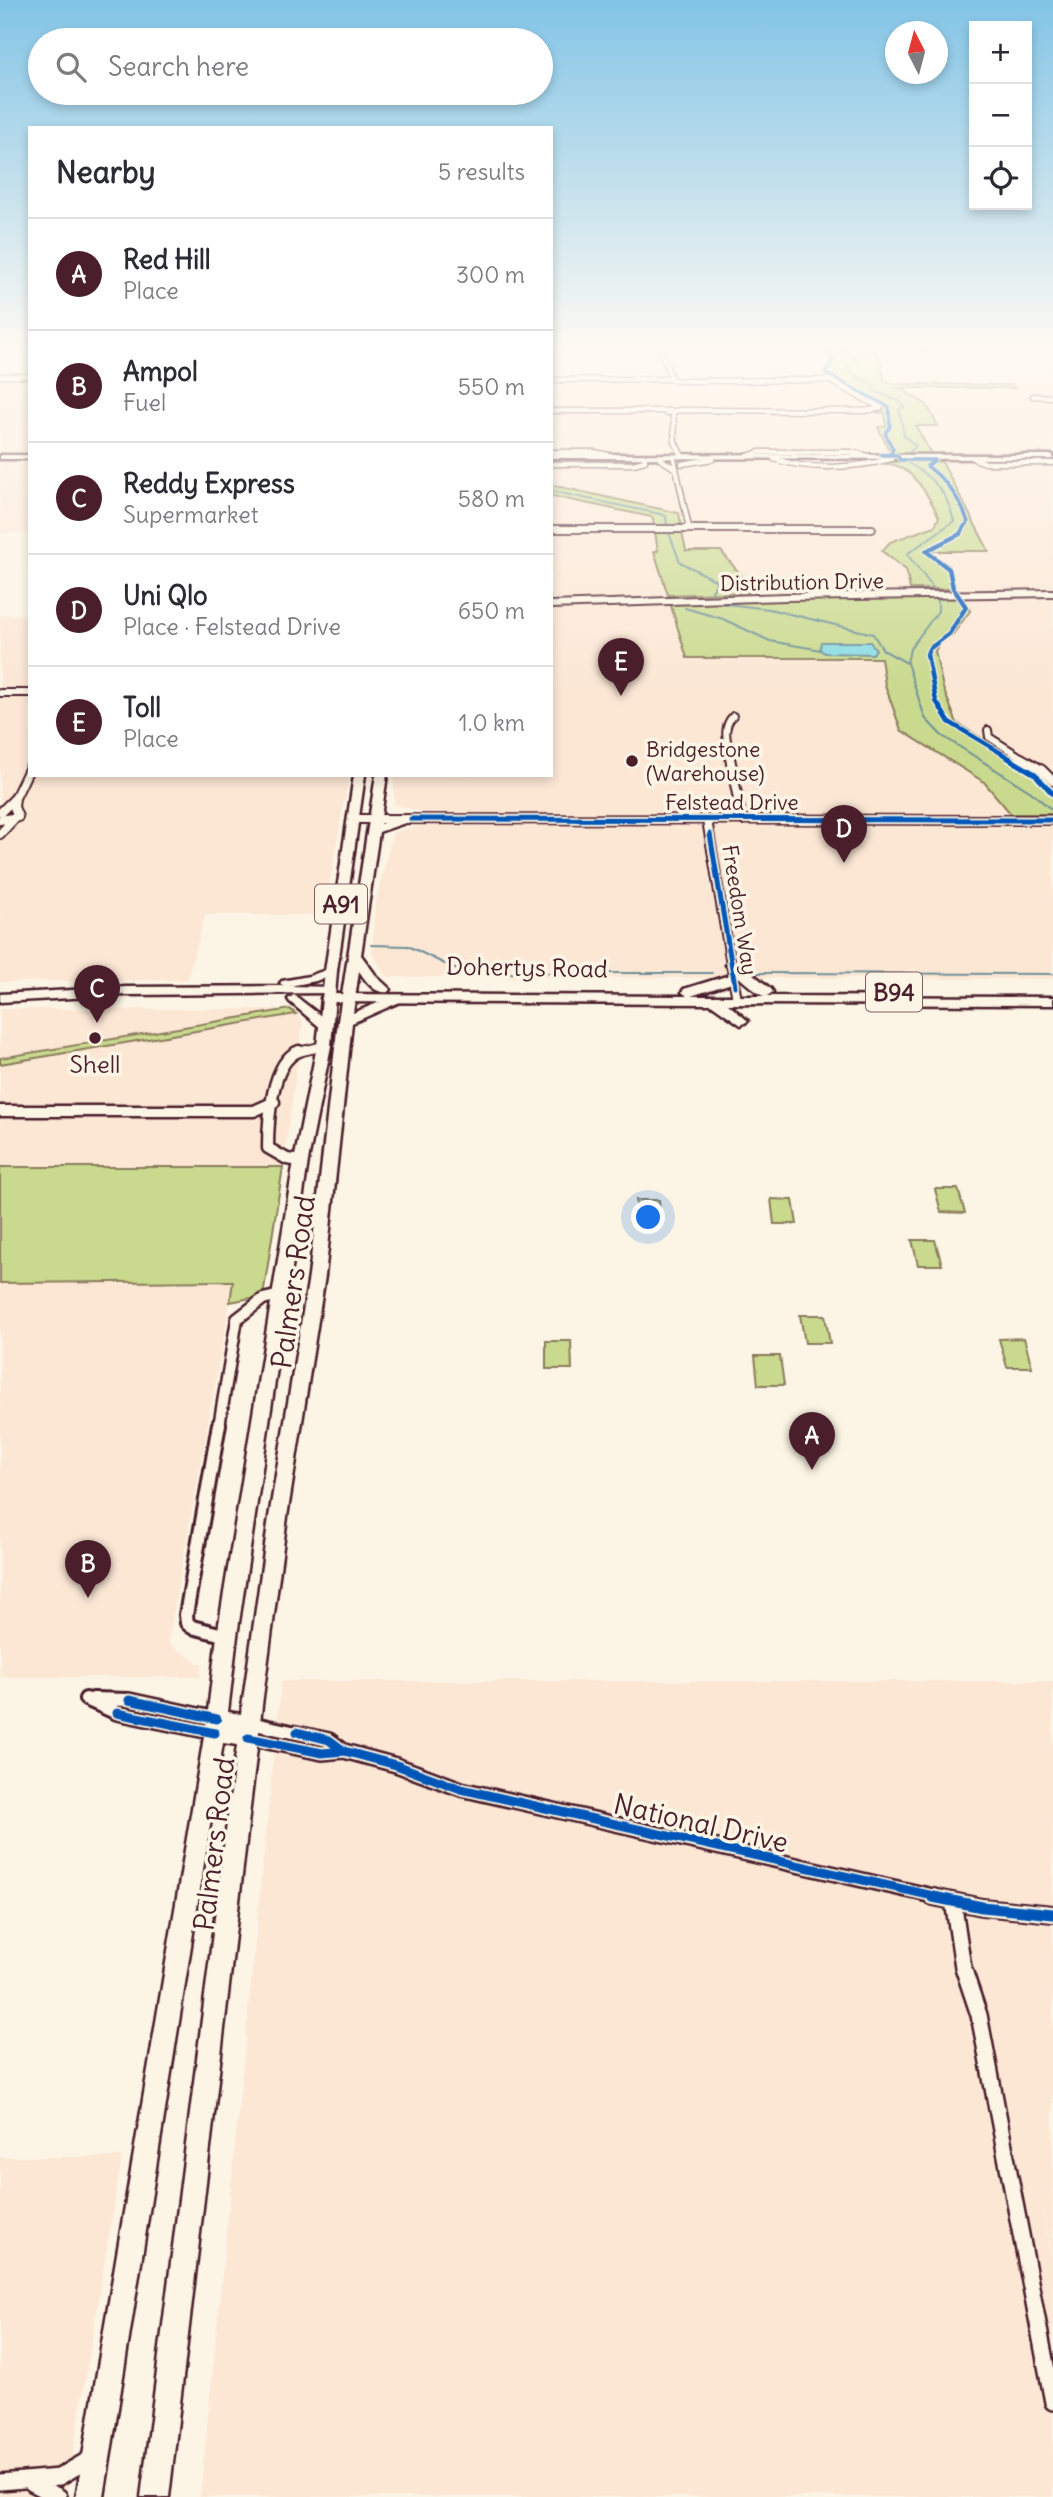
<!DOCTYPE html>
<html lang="en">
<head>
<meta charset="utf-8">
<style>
  :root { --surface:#fff; --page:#f7f7f7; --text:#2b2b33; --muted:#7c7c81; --line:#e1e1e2; --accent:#4a1f2b }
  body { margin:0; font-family:Delius,sans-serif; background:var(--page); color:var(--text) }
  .controls { position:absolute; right:21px; top:21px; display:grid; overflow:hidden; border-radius:0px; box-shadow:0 4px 10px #0003 }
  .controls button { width:63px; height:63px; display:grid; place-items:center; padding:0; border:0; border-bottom:2px solid var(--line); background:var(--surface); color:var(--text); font:35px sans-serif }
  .compass { position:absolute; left:885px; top:21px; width:63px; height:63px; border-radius:50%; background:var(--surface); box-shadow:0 4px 10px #0003; rotate:354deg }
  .you { position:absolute; left:649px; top:1218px; width:24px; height:24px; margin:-18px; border:5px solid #fff; border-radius:50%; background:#1a73e8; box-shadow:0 0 0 10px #1a73e833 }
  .badge { display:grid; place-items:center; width:46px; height:46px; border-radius:50%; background:var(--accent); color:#fff; font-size:23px; font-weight:700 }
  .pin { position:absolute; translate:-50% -58px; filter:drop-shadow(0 2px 4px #0008) }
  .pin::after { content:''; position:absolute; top:37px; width:24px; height:21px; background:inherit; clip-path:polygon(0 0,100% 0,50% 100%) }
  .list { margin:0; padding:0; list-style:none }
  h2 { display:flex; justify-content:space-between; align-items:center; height:91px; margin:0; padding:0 28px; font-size:30px }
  h2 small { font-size:23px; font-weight:400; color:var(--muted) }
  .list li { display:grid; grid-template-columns:46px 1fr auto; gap:21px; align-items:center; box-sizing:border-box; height:112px; padding:0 28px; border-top:2px solid var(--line) }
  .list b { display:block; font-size:26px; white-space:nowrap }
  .list p { margin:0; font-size:23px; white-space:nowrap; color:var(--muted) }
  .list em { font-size:23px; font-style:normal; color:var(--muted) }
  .icon { flex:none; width:38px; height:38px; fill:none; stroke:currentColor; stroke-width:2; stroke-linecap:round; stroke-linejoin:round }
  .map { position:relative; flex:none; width:1053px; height:2497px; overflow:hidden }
  .search { position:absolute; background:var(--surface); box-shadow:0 4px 10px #0003; left:28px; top:28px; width:525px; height:77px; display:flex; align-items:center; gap:18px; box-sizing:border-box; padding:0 24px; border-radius:38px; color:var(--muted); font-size:26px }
  .panel { position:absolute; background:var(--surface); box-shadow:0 4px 10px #0003; left:28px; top:126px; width:525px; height:651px; border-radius:0px }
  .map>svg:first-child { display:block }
</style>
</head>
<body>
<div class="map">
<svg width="1053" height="2497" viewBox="0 0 1053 2497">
  <rect width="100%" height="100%" fill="#fcf5e5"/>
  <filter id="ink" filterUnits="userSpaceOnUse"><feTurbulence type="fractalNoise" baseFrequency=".0143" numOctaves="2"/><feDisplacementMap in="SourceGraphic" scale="14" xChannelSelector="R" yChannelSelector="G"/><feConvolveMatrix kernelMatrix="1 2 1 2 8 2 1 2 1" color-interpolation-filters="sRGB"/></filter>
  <g filter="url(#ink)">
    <!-- built -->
    <path fill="#fce7d5" d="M0,345H30V451H0Z
      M551,345H1053V454H891L864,453L862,450H747L743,454L619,453L607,450H551Z
      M0,459H30V533H0Z
      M551,461L1053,462V979L386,977L372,953L375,905L393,832L422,825V812L394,804V775H551Z
      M0,615H30V775H349L324,915H205L187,980L0,982Z
      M0,1009H292L303,1021L283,1167H0Z
      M234,1281L168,1643L202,1665L200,1677H0V1283Z
      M281,1681H1053V2257L1043,2211L1053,2263V2497H200Z
      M0,2157H122L66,2497H0Z"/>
    <!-- green -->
    <path fill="#c9d98d" stroke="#8a7c5c" stroke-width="2" d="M823,345H873L881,361L884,379L893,384L1011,385L1015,388H900L927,405L938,426H916L931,454H891L878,427L886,426L885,413L873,412L882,410L883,407L822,373L831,361Z
      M890,462H942L989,551H928L950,566L956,589H910L906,570L882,551L890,542L935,526L939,517C930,498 911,464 887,464Z
      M551,485L679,513L681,524L655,527L652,517L551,496Z
      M655,532H682L686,551H721L755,592L668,595L654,551H658Z
      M963,597L970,611L953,634L939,644L935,651L943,688L957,723L1039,773L1053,788V814H1011L984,782L901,730L885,685L881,658H687L670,603Z
      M290,1009L296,1014L0,1064V1058Z
      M0,1167H283L263,1296L230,1302L233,1281L0,1283Z
      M935,1189H958L965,1213L941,1212Z
      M771,1199L793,1200L797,1224H774Z
      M636,1200H659L661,1223H638Z
      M912,1240H935L942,1265H918Z
      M800,1315H825L830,1343H805Z
      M1024,1338L1032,1367H1007L999,1339Z
      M546,1341H571L572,1369H546Z
      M755,1356H780L784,1385H758Z"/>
    <!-- water -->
    <path fill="#8adbe4" stroke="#70909a" stroke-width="2" d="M821,642H870L876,649L873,654L825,653L820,650Z"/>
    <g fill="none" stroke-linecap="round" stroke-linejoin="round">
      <!-- stream -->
      <path stroke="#70909a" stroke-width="2" d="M837,345L858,359L848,368L850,372L875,387L873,390L876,392L901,402L904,408L899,409L904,436L916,446L908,454
        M908,463C934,478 947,492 954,521L907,554L934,589
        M551,491L660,514L666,516L667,526
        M669,533L680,562L717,581L712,592
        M938,597V611L910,649L907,663L925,718L941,735L1031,792L1053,811
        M717,603L769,609L873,634L883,650L907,663
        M685,608L723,619L770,641L821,650
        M371,945L408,946L455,969L476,973H712
        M757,973L1053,974"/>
      <defs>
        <path id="minor-far5" d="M920,345L928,351
          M0,376H30
          M665,378L679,381L828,380L881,408L865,411L680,410L666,413
          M551,380L668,379L671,377L658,345
          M1033,396L1053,397
          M551,411H670L673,414L675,442L682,456
          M551,452H594L613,456
          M748,456L759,452H851L868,456
          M660,459L676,469
          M674,459L689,528
          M774,459C810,471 855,468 891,459
          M974,459L986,463H1053
          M551,464H633L645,461L644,456
          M682,464L713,459"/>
        <path id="minor-far4" d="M688,526L689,529
          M551,529H872
          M551,605L786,597L1053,593
          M0,693H30
          M988,730L989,737L1024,759
          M731,759C728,744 721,728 733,716"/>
        <path id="minor-far3" d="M730,758L742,820
          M1021,758L1042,770L1053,781
          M1,812L15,798L30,767
          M354,819L1053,820
          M0,820L18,817L14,807L15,798
          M707,820L737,1000
          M0,834L13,820
          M294,1053L324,1046"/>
        <path id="minor-far2" d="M299,1051C271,1061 268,1122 268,1148L287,1159L301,1161
          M0,1111H254L274,1102
          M219,1426L237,1319L263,1299L280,1295"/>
        <path id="minor-far1" d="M219,1424L186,1615L187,1623L192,1627L227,1636
          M86,1699L117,1713L215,1733
          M93,1699L129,1700L217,1719
          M250,1723L329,1740L344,1751L396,1765L461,1789L942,1898
          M248,1738L322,1753L344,1751"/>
        <path id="minor" d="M933,1897L982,1907L1053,1914
          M953,1901L963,1967L979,2015L1053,2402
          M0,2482L59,2477L88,2460
          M32,2483L59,2497"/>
        <path id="secondary" d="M551,454L1053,455V459L551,458Z
          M0,455H30V459H0Z
          M331,968L337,971L335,973L316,981L290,986L333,987V991L329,993L126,995L0,1002V994L126,987L284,986L280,983L282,981L309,976Z
          M294,995L330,1023L332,1026L330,1029H322L290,1002L288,999Z"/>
        <path id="primary" d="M732,961L746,968L771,989L773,992L767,996L1053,997V1005L728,1004L748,1021L741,1025L711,1004L328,1002L321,998L328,994L687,996L682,992L684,989L733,974L738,975V981L691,996H765L761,995C749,986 736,975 726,965Z"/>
        <path id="trunk" d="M354,775H365L337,971L331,1046L308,1161L237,1636L228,1712L241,1714L269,1517L309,1276L338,1021L376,775H387L380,824L411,816L417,819L379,832L361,955L377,977L390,989L388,992C374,994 366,981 359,971L353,1013L397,995H407L409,998L352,1023L325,1276L287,1517L263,1697L169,2497H141L237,1745L223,1743L104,2497H76L207,1719L217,1636L294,1161L317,1046L325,971Z"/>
      </defs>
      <!-- minor-far5 casing -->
      <use href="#minor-far5" stroke="#4a1f2b" stroke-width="7"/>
      <!-- minor-far4 casing -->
      <use href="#minor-far4" stroke="#4a1f2b" stroke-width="10"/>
      <!-- minor-far3 casing -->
      <use href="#minor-far3" stroke="#4a1f2b" stroke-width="12"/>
      <!-- minor-far2 casing -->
      <use href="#minor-far2" stroke="#4a1f2b" stroke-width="15"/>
      <!-- minor-far1 casing -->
      <use href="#minor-far1" stroke="#4a1f2b" stroke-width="18"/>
      <!-- minor casing -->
      <use href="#minor" stroke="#4a1f2b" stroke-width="20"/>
      <!-- secondary casing -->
      <use href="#secondary" stroke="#4a1f2b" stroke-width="5"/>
      <!-- primary casing -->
      <use href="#primary" stroke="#4a1f2b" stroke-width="5"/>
      <!-- trunk casing -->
      <use href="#trunk" stroke="#4a1f2b" stroke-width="5"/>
      <!-- minor-far5 -->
      <use href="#minor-far5" stroke="#fcf5e5" stroke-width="4.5"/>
      <!-- minor-far4 -->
      <use href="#minor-far4" stroke="#fcf5e5" stroke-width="6"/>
      <!-- minor-far3 -->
      <use href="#minor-far3" stroke="#fcf5e5" stroke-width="8"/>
      <!-- minor-far2 -->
      <use href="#minor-far2" stroke="#fcf5e5" stroke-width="10"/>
      <!-- minor-far1 -->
      <use href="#minor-far1" stroke="#fcf5e5" stroke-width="12"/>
      <!-- minor -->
      <use href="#minor" stroke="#fcf5e5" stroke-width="15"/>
      <!-- secondary -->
      <use href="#secondary" fill="#fcf5e5" fill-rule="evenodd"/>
      <!-- primary -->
      <use href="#primary" fill="#fcf5e5" fill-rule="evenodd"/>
      <!-- trunk -->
      <use href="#trunk" fill="#fcf5e5" fill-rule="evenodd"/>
      <defs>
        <path id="cycleway-far4" d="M825,345L834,360L825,373L889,407L890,427L885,433L893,449L891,454L881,455
          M881,455H897L900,460H935L927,466C947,481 960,498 968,522L964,528"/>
        <path id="cycleway-far3" d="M965,526L960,534L926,551L949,569L953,588L966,607L949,634L929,649L927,654L936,701L949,722L1011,759"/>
        <path id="cycleway-far2" d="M1008,758L1035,774L1053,794
          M411,819L1053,820
          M710,834L735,986"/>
        <path id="cycleway-far1" d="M129,1700L217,1719
          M117,1713L215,1733
          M297,1732L329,1740L344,1751L396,1765L461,1789L942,1898
          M248,1738L322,1753L344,1751"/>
        <path id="cycleway" d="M933,1897L982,1907L1053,1914"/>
      </defs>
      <!-- cycleway-far4 casing -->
      <use href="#cycleway-far4" stroke="#fcf5e5" stroke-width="5"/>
      <!-- cycleway-far3 casing -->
      <use href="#cycleway-far3" stroke="#fcf5e5" stroke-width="7"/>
      <!-- cycleway-far2 casing -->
      <use href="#cycleway-far2" stroke="#fcf5e5" stroke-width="9"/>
      <!-- cycleway-far1 casing -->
      <use href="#cycleway-far1" stroke="#fcf5e5" stroke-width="13"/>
      <!-- cycleway casing -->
      <use href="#cycleway" stroke="#fcf5e5" stroke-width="16"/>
      <!-- cycleway-far4 -->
      <use href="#cycleway-far4" stroke="#0057b8" stroke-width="3.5"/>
      <!-- cycleway-far3 -->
      <use href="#cycleway-far3" stroke="#0057b8" stroke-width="4.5"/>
      <!-- cycleway-far2 -->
      <use href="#cycleway-far2" stroke="#0057b8" stroke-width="5"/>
      <!-- cycleway-far1 -->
      <use href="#cycleway-far1" stroke="#0057b8" stroke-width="9"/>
      <!-- cycleway -->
      <use href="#cycleway" stroke="#0057b8" stroke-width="11"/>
    </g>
  </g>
  <!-- sky -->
  <linearGradient id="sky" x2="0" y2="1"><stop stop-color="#82c4e6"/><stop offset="0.5" stop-color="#fefaf3"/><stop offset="1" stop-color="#fefaf3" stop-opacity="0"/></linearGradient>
  <rect width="1053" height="694" fill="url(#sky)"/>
  <!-- markers -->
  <g fill="#4a1f2b" stroke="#fcf5e5" stroke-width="2.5">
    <circle cx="632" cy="761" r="7"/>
    <circle cx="95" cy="1038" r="7"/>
  </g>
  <g text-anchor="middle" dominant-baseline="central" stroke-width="7" stroke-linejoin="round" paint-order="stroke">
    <!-- far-street labels -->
    <g font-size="21" fill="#4a1f2b" stroke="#fcf5e5">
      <text transform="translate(802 582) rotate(-1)">Distribution Drive</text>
      <text x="732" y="802">Felstead Drive</text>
      <text transform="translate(740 910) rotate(81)">Freedom Way</text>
    </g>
    <!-- far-poi labels -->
    <g font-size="21" fill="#4a1f2b" stroke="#fcf5e5" text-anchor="start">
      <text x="646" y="749">Bridgestone<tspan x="646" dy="24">(Warehouse)</tspan></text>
    </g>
    <!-- shield labels -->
    <g fill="#fcf5e5" stroke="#7f5f63" stroke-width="2">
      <rect x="315" y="884.5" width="52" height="39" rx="5"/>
      <rect x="866" y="972.5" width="56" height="39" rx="5"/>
    </g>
    <g font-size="23" font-weight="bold" fill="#4a1f2b">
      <text x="341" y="904">A91</text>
      <text x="894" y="992">B94</text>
    </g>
    <!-- street labels -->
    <g font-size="24" fill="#4a1f2b" stroke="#fcf5e5">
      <text transform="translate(527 967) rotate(1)">Dohertys Road</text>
    </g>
    <!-- poi labels -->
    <g font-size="24" fill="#4a1f2b" stroke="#fcf5e5">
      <text x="95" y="1064">Shell</text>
    </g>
    <!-- near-street labels -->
    <g font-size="28" fill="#4a1f2b" stroke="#fcf5e5">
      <text transform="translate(293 1282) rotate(-82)">Palmers Road</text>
      <text transform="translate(701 1823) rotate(13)">National Drive</text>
      <text transform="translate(214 1844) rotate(-83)">Palmers Road</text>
    </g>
  </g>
</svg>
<div class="controls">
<button>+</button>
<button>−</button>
<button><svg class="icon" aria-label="locate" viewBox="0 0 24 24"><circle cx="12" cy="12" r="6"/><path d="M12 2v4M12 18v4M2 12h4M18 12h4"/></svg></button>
</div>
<svg class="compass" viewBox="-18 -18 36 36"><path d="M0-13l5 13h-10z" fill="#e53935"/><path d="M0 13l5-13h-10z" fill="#7c7c81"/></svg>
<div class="you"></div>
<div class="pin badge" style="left:812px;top:1470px">A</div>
<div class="pin badge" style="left:88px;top:1598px">B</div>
<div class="pin badge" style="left:97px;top:1023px">C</div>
<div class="pin badge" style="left:844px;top:863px">D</div>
<div class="pin badge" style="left:621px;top:696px">E</div>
<div class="search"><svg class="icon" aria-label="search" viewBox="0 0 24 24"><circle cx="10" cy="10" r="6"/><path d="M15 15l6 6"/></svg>Search here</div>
<section class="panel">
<h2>Nearby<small>5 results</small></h2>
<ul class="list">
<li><span class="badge">A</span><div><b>Red Hill</b><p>Place</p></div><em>300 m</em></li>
<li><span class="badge">B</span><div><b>Ampol</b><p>Fuel</p></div><em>550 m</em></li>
<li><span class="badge">C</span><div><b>Reddy Express</b><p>Supermarket</p></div><em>580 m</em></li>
<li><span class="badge">D</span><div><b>Uni Qlo</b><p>Place · Felstead Drive</p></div><em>650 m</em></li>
<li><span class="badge">E</span><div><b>Toll</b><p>Place</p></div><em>1.0 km</em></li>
</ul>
</section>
</div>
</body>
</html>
